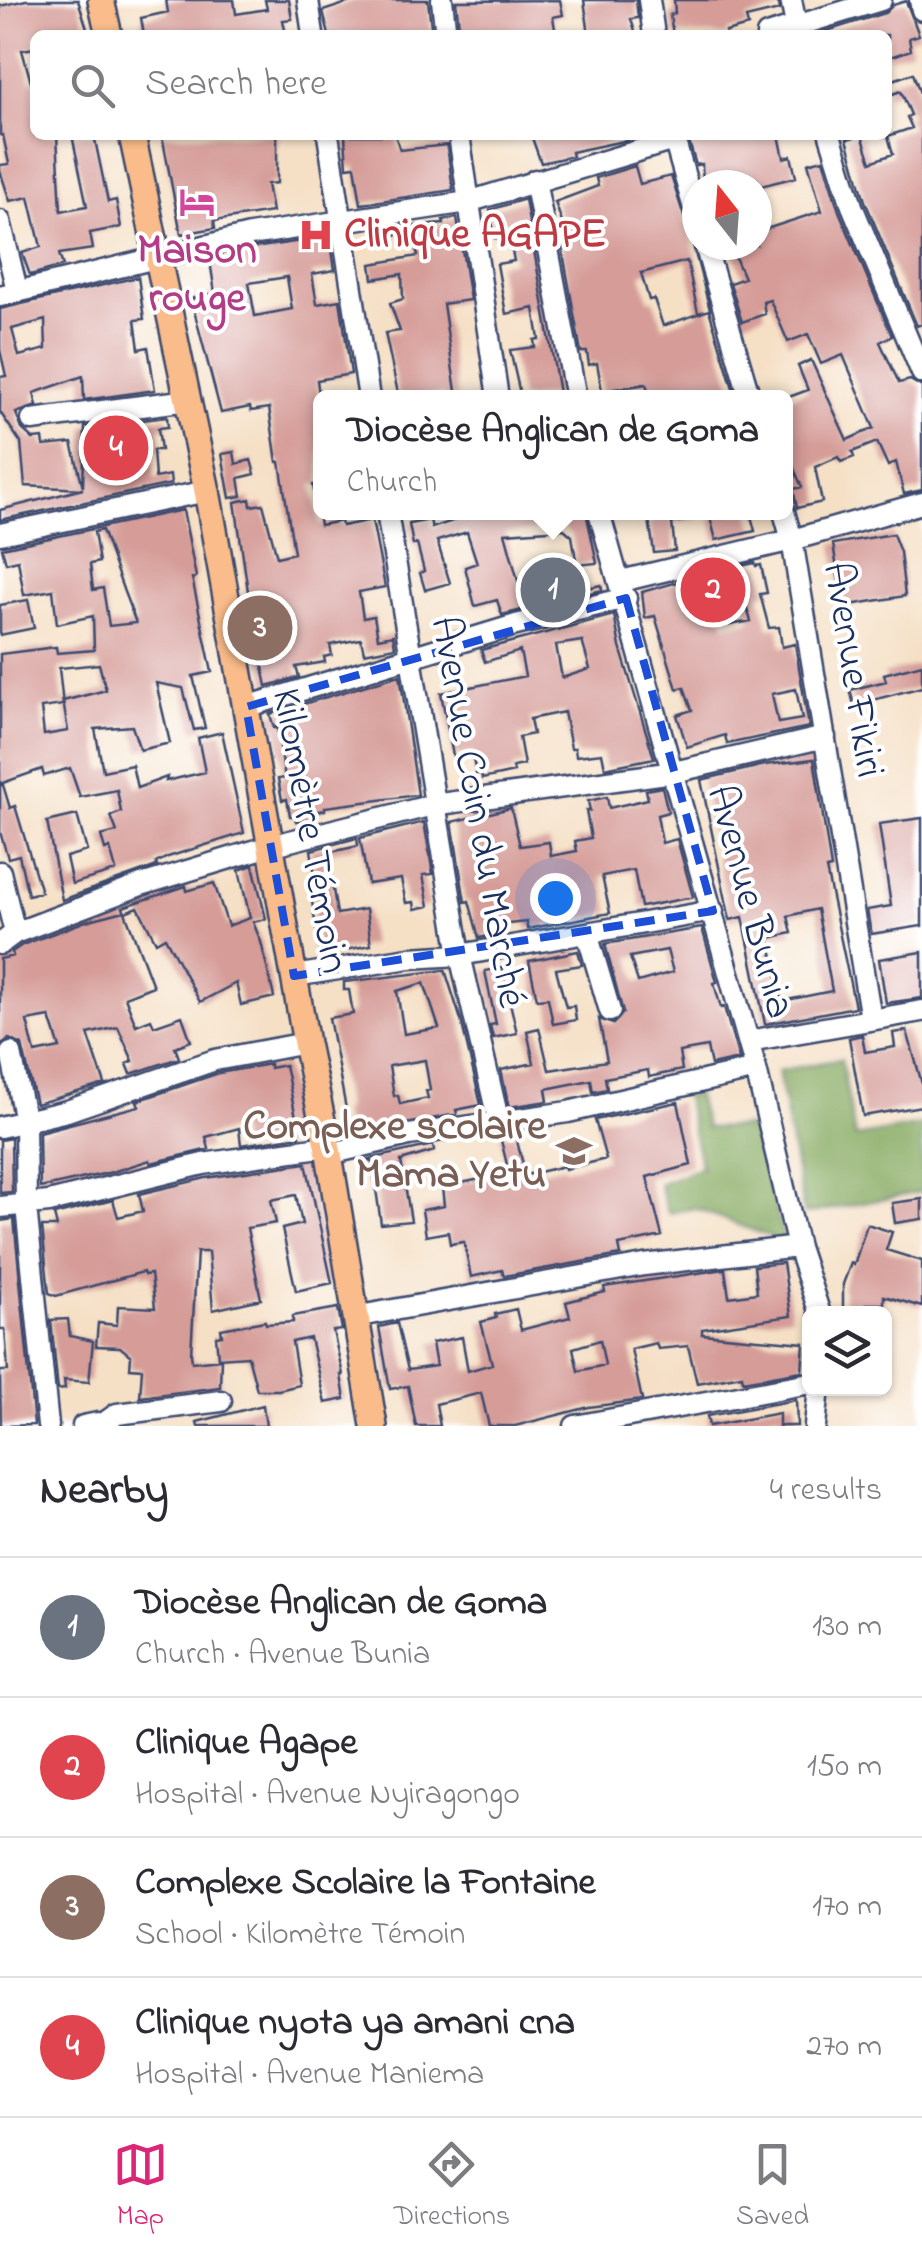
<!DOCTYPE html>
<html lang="en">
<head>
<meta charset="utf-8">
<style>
  :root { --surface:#fff; --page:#f2f2f3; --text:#2b2b33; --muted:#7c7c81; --line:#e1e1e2; --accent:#db2777 }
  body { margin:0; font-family:"Indie Flower",sans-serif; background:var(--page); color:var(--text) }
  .controls { position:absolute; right:30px; bottom:30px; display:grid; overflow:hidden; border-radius:15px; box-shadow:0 2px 8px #0004 }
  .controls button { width:90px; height:90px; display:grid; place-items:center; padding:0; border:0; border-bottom:2px solid var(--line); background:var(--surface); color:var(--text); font:50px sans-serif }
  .compass { position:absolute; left:682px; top:170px; width:90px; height:90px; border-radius:50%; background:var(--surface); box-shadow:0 2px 8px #0004; rotate:343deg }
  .you { position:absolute; left:555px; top:898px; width:35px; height:35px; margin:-25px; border:8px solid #fff; border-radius:50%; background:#1a73e8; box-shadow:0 0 0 15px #1a73e833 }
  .badge { display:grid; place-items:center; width:65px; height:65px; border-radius:50%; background:var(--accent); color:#fff; font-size:32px; font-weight:700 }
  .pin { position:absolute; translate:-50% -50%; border:5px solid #fff; box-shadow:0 2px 10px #0006 }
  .popup { position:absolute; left:313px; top:390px; width:480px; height:130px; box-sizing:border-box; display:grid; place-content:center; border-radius:15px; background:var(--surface); filter:drop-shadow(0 2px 8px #0005); font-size:32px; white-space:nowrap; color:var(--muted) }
  .popup b { font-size:38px; color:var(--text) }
  .popup::after { content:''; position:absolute; left:50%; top:100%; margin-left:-20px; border:20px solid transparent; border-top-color:var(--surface) }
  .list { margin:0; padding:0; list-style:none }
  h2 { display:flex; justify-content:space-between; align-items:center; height:130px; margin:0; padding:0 40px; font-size:42px }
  h2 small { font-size:32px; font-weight:400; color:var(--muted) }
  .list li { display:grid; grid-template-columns:65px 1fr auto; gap:30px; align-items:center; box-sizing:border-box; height:140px; padding:0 40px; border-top:2px solid var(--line) }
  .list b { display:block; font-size:38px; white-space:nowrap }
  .list p { margin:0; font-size:32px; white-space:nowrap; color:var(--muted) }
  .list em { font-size:32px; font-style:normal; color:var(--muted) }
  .icon { flex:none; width:55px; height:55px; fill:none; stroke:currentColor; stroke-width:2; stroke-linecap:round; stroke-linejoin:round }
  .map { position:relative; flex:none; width:922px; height:1426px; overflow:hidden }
  .search { position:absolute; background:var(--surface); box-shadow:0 2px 8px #0004; left:30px; right:30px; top:30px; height:110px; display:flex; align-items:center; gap:25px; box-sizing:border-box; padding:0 35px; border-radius:15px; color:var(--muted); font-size:38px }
  .sheet { height:690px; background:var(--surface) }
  nav { display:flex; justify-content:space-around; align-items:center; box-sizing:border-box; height:140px; border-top:2px solid var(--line); background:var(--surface); font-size:28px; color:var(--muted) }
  nav a { display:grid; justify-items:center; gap:5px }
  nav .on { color:var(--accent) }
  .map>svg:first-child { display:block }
</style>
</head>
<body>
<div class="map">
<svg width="922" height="1426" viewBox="0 0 922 1426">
  <rect width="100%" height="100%" fill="#fff"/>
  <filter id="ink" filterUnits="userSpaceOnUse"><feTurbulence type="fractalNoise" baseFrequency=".01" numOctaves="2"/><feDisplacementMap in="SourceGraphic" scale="20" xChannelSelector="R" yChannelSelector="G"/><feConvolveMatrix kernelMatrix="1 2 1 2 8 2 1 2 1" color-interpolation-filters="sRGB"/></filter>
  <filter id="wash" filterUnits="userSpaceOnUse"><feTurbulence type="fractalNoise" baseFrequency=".0048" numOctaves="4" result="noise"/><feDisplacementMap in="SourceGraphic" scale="40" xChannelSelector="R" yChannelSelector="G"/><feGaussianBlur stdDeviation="2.25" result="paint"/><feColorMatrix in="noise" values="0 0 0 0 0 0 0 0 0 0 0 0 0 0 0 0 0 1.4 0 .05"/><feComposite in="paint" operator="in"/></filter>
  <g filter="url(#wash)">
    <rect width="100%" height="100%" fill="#f5e0c6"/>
    <!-- forest -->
    <path fill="#85a95e" stroke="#506c5e" stroke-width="2.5" d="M841,1059L855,1137L922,1125V1192L804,1214L778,1071Z
      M696,1094L706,1128L750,1127L786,1243L695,1208L668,1213L659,1184L701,1167L685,1096Z"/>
    <g id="blocks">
      <!-- building -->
      <path fill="#d59c98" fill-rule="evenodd" d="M26,0H78L89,35H35V48L22,50L31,82L35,81V135H57L61,211L87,206L72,135H94L108,202L116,200L121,227L90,233L93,249L59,254L63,266L30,275L22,253L41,247L29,197L10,201L0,171V165L9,164L3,135H0V6Z
        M166,0H234L236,14L267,9L265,0H289L292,19L283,20L286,35H144L141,18L168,12Z
        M356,0H428L432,35H329L323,11Z
        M560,0L563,15L553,17L556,35H460L456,1Z
        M584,0H636L638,18L631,19L636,35H589Z
        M674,0H778L779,10L746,18L748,26L726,32V35H673L670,15L675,13Z
        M906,1L919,35L909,38L911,50L887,58V35H814L885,13L893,5Z
        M913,73L922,99V324L917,326L865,201L847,139L862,135L871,162L893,154L888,136L912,128L907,117L911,115L901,91L887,96V82Z
        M162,135H277V183L267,184L272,212L214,221L215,228L181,234Z
        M345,135H395L400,150L447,145L453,190L361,204L355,166L347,167Z
        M531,135H627L628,140L571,152L572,156L541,163Z
        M687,135H779L784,158L791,156L796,177L757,187V180L735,185H703L702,164L696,165Z
        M823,159L839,211L892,336L880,342L899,383L910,380L922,387V490L904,494L896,462L888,466L877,442L852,452L854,457L841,462L838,457L815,467L822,502L797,508L793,489L802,487L786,450V398L808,390L798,366L811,360L847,440L874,428L843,355L821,364L808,334L788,342L770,300L763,302L765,314L742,322L730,283L744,278L731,248L721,251L719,245H757V232L822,211L808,163Z
        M635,166L640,184L671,176L692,241L710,310L698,313L687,261L641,273L649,300L654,299L663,326L709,310L736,398H690L688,392L672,398H651L646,384L602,391L597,363L589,365L587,352H581L561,242L568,240L555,202L598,186L596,178Z
        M525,199L559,393L529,398H521L510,350L535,347L534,340L539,339L534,308L506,314L497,264L514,261L509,236L495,238L490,210Z
        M457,218L470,300L443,304L457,398H444V394L399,398L385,333L400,331L390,303L403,299L402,274L373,279L371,264L418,256L412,232L387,236L385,228L444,224L443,220Z
        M330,237L335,270L312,274L317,304L340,300L351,374L317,380L320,403V484L313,485L320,525L341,521L342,526L372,520L385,587L359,592L363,618L374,616L378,638L393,635L395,647L364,653L361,639L330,645L332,655L324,657L325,662L296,667L299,677L267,686L251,612L235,502L250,499L251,506L263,504L277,557L294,553L280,462H277L269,408L251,411L250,407L221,413L191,299L215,293L210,261L237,256L236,253L253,248ZM287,277L292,309L255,316L249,283Z
        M138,277L144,319L135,320L139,349L148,347L155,390L84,400L83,376L34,393L37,406L16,413L22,429L33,439L43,438L44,446L72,443L83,487L85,427L167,417L168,427L158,428L161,450H153L155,478L170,475L171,484L0,520V510L83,489L25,486L21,443L0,412V377L6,376L0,350V309ZM45,320L46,349L19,356L12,329Z
        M234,452L236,464L251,460L255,474L239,478L242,496L230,498L222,454Z
        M183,510L196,577L192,578L212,672L193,676L205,728L194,730L183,688L156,683L170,743L140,750L132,726L95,729L103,771L132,765L137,788L167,777L166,781L205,772L198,738L222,732L244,833L168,857L156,863L157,866L62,900L47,822L77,815L87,851L66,857L72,884L116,871L110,848L105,850L101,836L117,832L111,816L121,812L117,790L80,797L70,768L44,776L42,769L0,784V654L56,647L57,653L94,650L93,616L57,624L53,590L24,595L18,560L6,563L2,548ZM102,530L124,592L136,623L109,626L103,588L93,590L90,564L99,562L94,532ZM99,664L106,690L63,701L68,731L44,735L41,708L63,705L59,668Z
        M479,512H586L597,563L577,565L572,536L564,529L505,533L520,588L577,571L583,589L601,585L602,590L502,615L497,600L475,606L465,567L477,563L467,532L437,541L450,583L425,590L420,573L424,571L417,544L413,545L409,524L430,520L432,528Z
        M648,512H695L696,519L672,523L675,551L654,553Z
        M729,512H750L755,531L716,540L710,517Z
        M893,534L900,552L905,596L843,606L833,544Z
        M755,563L756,566L761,565L767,593L760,594L769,628L779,627L782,647L795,644L809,727L727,744L725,735L687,747L677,715L692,710L684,687L677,689L655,616L645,618L642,592L699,576L704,597L716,594L725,626L751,621L743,596L736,597L732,575L738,574L736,567ZM796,689L802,719L778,723L772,694Z
        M28,600L34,628L0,635V605Z
        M614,615L620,647L654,758L605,768L602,753L576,756L575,748H571L564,712L530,719L533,734L519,737L524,765L513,767L514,772L482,779L481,773L476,774L472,753L453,756L441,693L525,676L520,651L485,662L481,650ZM582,641L590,669L562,678L556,645Z
        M922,664V687L854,705L850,690L886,681L884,674Z
        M400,675L418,795L325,807V810L312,812L313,819L296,821L295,816H290L287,799L282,800L278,779L285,778L277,727L274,728L270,714Z
        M814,759L831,868L826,869L855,1007L765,1024L743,917L730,920L701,780L765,765ZM817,909L832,991L782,1001L769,938L792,933L788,916Z
        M0,785H3L10,808L15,806L41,892L28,895L19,855L8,858L0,832Z
        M662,787L668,812L657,815L662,843L677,839L693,897L641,907L634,870L602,876L610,913L527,929V922L491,926L493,935L479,938L469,901L465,902L452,822L511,808L520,846L549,842L551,856L577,851L575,841L591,838L586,811H590L588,801L607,797L609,808L648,799L646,790Z
        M922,818V926L871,934L867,910L891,906L879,824Z
        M424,822L433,874L423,875L429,906L415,909L414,902L406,903L401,879L368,884L360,838Z
        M357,838L358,846L327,853L337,914L366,909L371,945L320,955L312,901L319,900L311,850Z
        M253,865L266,919L253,922L261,942L274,997L241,1005L236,983L200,1002L165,937L156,942L138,907L125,912L153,986L125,997L136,1025L151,1019L154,1026L182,1016L191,1041L175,1047L179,1058L131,1074L127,1064L133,1061L118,1027L88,1034L105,1084L36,1104L22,1045L9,1039L0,1045V959L13,956L12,952L22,945L86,921L124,911L123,907L186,886L187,891L214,883L228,926L250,918L239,870ZM50,1017L60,1048L35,1053L27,1021Z
        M702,928L717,982L714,983L721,1008L724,1007L739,1059L711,1065L707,1047L679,1052L682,1070L649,1077L648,1070L605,1078L607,1089L593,1092L591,1080L546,1089L548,1101L509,1107L501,1070L534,1063L527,1031L539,1028L549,1070L607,1061L599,1019L613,1024L623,1013L605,944ZM667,950L673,972L638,982L630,957Z
        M578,951L582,965L556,969L566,1007L574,1006L576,1020L553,1024L548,998L537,999L529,961Z
        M922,952V998L886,1003L879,959Z
        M502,968L517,1033L493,1038L490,1025L496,1024L485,971Z
        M445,970L461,1020L481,1105L456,1110L457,1114L346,1136L342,1110L346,1109L329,1018L353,1014L349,990H344V982ZM424,983L439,1028L404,1034L397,991ZM425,1060L430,1090L426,1091L428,1098L400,1104L398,1095L394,1096L389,1066Z
        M907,1031L922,1084V1106L863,1116L849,1038L862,1035L865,1052L895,1047L893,1033Z
        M270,1064V1068L285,1065L300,1136L241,1145L239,1128L206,1137L209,1149L151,1163L150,1160L112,1172L40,1188L39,1132L139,1106L137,1101L219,1073Z
        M678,1102L691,1165L647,1177L662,1236L619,1245L621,1255L504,1276L502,1270L471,1277L464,1242L450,1244L448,1232L426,1236L422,1210L444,1206L442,1187L509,1173L500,1136L515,1134L526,1175L564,1166L565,1169L606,1159L595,1120Z
        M11,1138L12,1192L0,1193V1140Z
        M433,1145L434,1151L401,1161L411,1221L381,1224L372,1161H361Z
        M306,1163L332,1283L296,1291L282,1229L302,1224L296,1195L271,1200L276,1223L247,1228L261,1299L213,1310L208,1252H197L191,1354L192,1362L221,1359L220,1387L140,1397L142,1369L130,1368L131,1356L120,1347L96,1346L98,1323L117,1325L118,1306L155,1308L151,1274L144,1275L143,1272L56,1296L49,1293L42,1227H57L54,1215L113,1200L118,1217L143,1211L139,1194L206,1178Z
        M922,1199V1219L895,1223L892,1203Z
        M14,1219L34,1425L1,1426L0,1371H8L5,1329H0V1221Z
        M867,1224L892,1232L886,1250L922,1261V1307L884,1296V1304H866V1314H843V1284L851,1263L854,1265Z
        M783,1263L791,1316L702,1329V1334L804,1343L802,1371L743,1381L742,1375L697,1383L688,1346L658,1349L656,1343L631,1349L642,1400L589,1407L515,1426H489L481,1393L436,1404L440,1426H416L408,1386L390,1389L379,1327L397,1323L408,1370L436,1366L432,1343L462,1337L468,1371L492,1364L481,1322L496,1318L495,1314L516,1309L521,1330L570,1317L566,1302L605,1292L604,1287L725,1269L729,1297L757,1293L754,1266ZM600,1340L605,1365L578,1371L573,1348Z
        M338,1308L342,1330L333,1331L343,1375H341L345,1399L325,1403L310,1338L292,1342L299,1385L279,1390H257L248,1356L218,1358L216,1336L222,1335L221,1329L265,1321L266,1324L293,1322V1316Z
        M68,1319L70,1336L93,1341L89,1382L64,1380L65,1389L58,1390L51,1320Z
        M796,1400L797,1426H779V1413L709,1426L707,1416Z
        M263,1405L266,1426H198L197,1422Z"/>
    </g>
  </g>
  <g filter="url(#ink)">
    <use href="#blocks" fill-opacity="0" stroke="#3c4a6e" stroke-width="2.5"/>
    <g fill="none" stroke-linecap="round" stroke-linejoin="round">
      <defs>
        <path id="minor" d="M308,0L313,35
          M442,0L446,35
          M649,0L654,35
          M791,0L798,35
          M920,0L922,10
          M767,35L881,0
          M328,135L369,398
          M459,135L498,398
          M673,135L697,219
          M830,135L852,206L922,373
          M535,180L576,398
          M0,221L17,290
          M705,245L750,398
          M0,296L250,235L468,202L674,140
          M32,420L189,400
          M387,512L460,955L499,1123
          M599,512L756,1069L798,1247L820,1314
          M784,512L792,540L871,1019
          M0,534L207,491
          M621,581L792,540L922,503
          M246,707L516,625L626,598
          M0,872L15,933
          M587,933L610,1011
          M0,944L15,933L141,885L270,846L433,805L674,772L825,737
          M294,976L409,958L460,955L713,911
          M749,1041L922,1011
          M11,1053L25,1121L26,1206L48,1426
          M0,1127L67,1111L215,1060L306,1043
          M329,1154L409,1135L568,1112L756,1069
          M0,1207L49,1202L203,1164L327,1146
          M354,1317L644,1265L798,1247
          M103,1424L117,1414L221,1401
          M83,1426L98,1423L108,1426
          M575,1426L810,1383
          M815,1426L819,1388"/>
        <path id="major" d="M101,0L109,35
          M132,135L207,491L306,1043L329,1154L374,1426"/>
      </defs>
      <!-- minor casing -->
      <use href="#minor" stroke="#3c4a6e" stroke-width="25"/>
      <!-- major casing -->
      <use href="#major" stroke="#3c4a6e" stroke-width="30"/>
      <!-- minor -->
      <use href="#minor" stroke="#fff" stroke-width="20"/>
      <!-- major -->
      <use href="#major" stroke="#f9bc8a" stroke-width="25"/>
    </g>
  </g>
  <!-- marked area -->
  <path fill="none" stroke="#1d4ed8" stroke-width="8" stroke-dasharray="20 12" stroke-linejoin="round" d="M626,598L713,911L294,976L246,707Z"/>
  <!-- icons -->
  <defs>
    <symbol id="hotel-bare" viewBox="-9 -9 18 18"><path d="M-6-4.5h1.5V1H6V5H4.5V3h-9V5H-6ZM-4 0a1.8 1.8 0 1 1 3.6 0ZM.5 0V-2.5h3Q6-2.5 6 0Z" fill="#d1479c" stroke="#fff" stroke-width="2.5" paint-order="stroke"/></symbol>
    <symbol id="hospital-bare" viewBox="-9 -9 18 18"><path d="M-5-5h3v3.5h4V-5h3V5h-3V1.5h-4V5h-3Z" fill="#e0444e" stroke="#fff" stroke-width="2.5" paint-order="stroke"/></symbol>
    <symbol id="school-bare" viewBox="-9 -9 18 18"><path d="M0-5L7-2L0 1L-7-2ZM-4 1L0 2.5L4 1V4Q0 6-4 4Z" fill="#8d6e63" stroke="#fff" stroke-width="2.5" paint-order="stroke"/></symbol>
  </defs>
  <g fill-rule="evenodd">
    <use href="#hotel-bare" x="172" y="177" width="50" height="50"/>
    <use href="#hospital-bare" x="291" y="210" width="50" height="50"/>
    <use href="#school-bare" x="549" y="1126" width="50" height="50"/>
  </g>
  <g text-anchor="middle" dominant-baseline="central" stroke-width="8" stroke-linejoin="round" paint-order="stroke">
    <!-- health labels -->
    <g font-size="42" font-weight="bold" fill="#be3a42" stroke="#fff" text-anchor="start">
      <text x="344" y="235">Clinique AGAPE</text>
    </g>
    <!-- hotel labels -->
    <g font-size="42" font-weight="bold" fill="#b23c85" stroke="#fff">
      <text x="197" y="251">Maison<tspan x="197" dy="48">rouge</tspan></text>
    </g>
    <!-- street labels -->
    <g font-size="42" fill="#1b2f5e" stroke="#fff">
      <text transform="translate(852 670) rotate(81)">Avenue Fikiri</text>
      <text transform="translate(477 812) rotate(80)">Avenue Coin du Marché</text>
      <text transform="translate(309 831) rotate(80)">Kilomètre Témoin</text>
      <text transform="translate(749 902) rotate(75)">Avenue Bunia</text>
    </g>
    <!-- education labels -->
    <g font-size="42" font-weight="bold" fill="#785e54" stroke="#fff" text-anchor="end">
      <text x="546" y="1127">Complexe scolaire<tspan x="546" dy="48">Mama Yetu</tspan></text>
    </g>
  </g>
</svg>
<div class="controls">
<button><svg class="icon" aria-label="layers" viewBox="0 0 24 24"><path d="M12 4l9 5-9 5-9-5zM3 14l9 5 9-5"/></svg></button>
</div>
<svg class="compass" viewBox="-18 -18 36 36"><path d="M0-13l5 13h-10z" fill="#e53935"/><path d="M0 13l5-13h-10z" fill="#7c7c81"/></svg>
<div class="you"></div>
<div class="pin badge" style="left:553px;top:590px;background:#6b7280">1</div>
<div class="popup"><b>Diocèse Anglican de Goma</b>Church</div>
<div class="pin badge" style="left:713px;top:590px;background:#e0444e">2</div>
<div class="pin badge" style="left:260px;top:628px;background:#8d6e63">3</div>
<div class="pin badge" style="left:116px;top:448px;background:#e0444e">4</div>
<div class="search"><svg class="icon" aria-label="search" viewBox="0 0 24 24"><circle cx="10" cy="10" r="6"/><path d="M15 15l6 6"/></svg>Search here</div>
</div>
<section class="sheet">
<h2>Nearby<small>4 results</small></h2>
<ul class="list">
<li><span class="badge" style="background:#6b7280">1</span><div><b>Diocèse Anglican de Goma</b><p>Church · Avenue Bunia</p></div><em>130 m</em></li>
<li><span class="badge" style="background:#e0444e">2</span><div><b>Clinique Agape</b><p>Hospital · Avenue Nyiragongo</p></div><em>150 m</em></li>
<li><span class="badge" style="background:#8d6e63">3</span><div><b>Complexe Scolaire la Fontaine</b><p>School · Kilomètre Témoin</p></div><em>170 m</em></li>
<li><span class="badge" style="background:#e0444e">4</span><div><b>Clinique nyota ya amani cna</b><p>Hospital · Avenue Maniema</p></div><em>270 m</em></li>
</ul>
</section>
<nav>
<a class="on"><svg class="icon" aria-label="map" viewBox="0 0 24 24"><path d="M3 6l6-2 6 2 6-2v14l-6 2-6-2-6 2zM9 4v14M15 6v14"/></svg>Map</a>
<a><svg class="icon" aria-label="directions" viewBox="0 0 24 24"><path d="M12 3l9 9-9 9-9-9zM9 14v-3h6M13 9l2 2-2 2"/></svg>Directions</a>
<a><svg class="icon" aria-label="saved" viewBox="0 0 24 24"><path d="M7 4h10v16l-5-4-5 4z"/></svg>Saved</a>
</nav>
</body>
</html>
